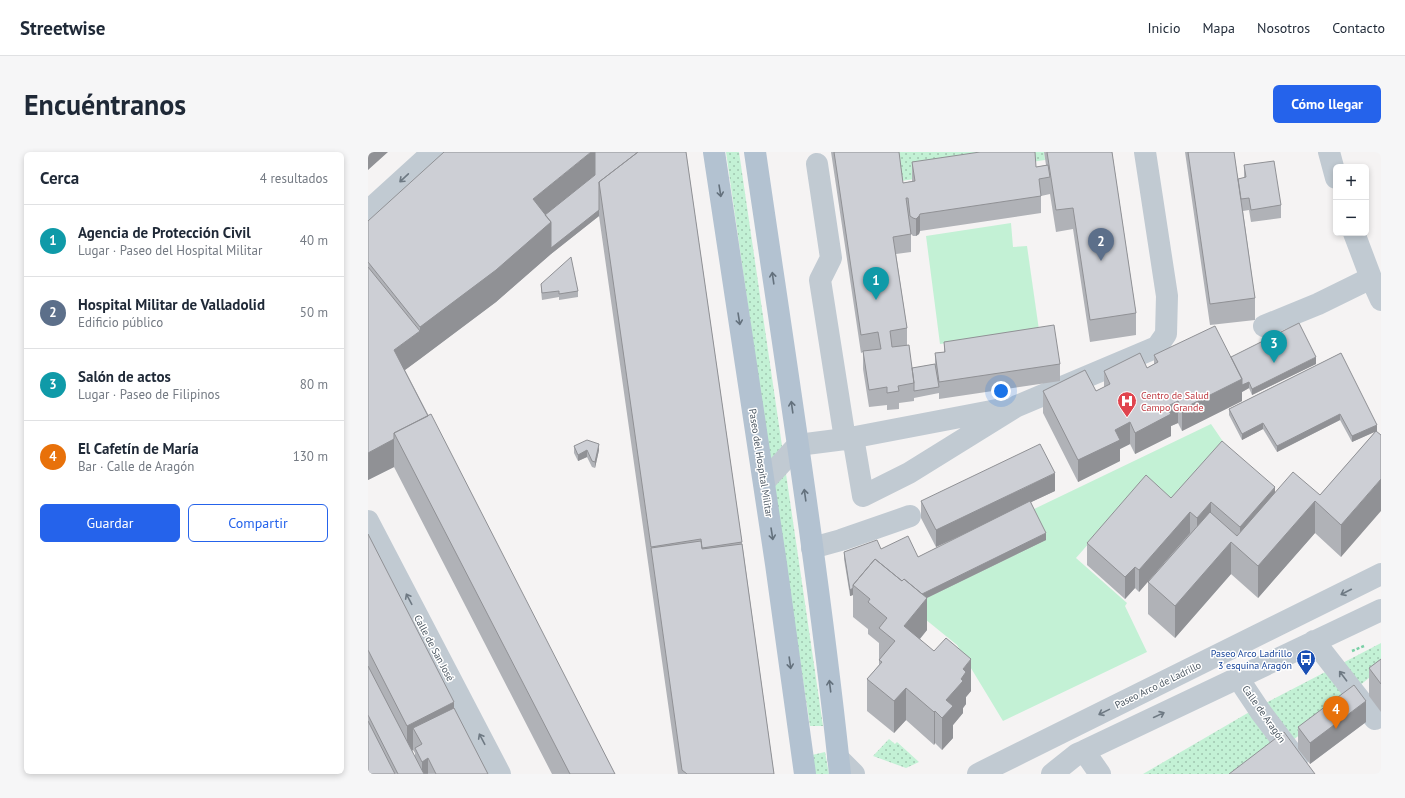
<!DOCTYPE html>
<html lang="es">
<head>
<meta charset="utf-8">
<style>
  :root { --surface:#fff; --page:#f6f6f7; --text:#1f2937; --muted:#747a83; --line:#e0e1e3; --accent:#2563eb }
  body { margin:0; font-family:"PT Sans",sans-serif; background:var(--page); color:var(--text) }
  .controls { position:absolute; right:12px; top:12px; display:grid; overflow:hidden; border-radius:6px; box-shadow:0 2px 6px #0003 }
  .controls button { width:36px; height:36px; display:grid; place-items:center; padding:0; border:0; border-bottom:1px solid var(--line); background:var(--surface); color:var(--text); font:20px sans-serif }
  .you { position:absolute; left:633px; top:239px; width:14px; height:14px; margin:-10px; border:3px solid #fff; border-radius:50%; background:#1a73e8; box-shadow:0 0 0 6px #1a73e833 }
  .badge { display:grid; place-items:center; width:26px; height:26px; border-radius:50%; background:var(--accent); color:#fff; font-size:13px; font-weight:700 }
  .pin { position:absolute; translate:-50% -33px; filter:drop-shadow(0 1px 2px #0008) }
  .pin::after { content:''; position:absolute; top:21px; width:14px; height:12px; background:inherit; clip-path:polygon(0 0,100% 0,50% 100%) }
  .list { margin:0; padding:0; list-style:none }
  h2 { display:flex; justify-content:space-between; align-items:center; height:52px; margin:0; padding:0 16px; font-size:17px }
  h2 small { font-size:13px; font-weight:400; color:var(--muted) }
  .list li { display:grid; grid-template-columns:26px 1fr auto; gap:12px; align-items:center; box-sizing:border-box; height:72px; padding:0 16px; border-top:1px solid var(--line) }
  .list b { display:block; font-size:15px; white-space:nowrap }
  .list p { margin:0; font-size:13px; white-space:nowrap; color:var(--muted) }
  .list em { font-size:13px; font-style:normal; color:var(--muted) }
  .actions { display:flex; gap:8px; padding:12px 16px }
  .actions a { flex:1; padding:9px 0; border:1px solid var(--accent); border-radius:6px; text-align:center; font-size:14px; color:var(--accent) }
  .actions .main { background:var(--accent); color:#fff }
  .map { position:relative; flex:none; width:1013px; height:622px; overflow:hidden; border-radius:6px }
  header { display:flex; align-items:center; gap:24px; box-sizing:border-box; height:56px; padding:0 20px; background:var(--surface); border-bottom:1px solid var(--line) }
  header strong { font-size:19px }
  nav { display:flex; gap:22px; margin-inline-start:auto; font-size:14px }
  .intro { display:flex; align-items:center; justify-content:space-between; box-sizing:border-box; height:96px; padding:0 24px }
  h1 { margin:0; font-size:28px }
  .button { padding:10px 18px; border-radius:6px; background:var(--accent); color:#fff; font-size:14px; font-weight:700 }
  main { display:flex; gap:24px; padding:0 24px }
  aside { flex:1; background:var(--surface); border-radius:6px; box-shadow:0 2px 6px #0003 }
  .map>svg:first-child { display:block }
</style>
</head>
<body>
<header>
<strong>Streetwise</strong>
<nav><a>Inicio</a><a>Mapa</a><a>Nosotros</a><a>Contacto</a></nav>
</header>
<div class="intro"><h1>Encuéntranos</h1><a class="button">Cómo llegar</a></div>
<main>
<aside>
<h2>Cerca<small>4 resultados</small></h2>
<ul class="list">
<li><span class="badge" style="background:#0f9aa8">1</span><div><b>Agencia de Protección Civil</b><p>Lugar · Paseo del Hospital Militar</p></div><em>40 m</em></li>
<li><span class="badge" style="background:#5c6f8a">2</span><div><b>Hospital Militar de Valladolid</b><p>Edificio público</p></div><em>50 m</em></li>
<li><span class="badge" style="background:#0f9aa8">3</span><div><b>Salón de actos</b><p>Lugar · Paseo de Filipinos</p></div><em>80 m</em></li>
<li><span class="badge" style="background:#e8710a">4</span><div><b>El Cafetín de María</b><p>Bar · Calle de Aragón</p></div><em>130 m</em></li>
</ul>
<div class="actions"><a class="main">Guardar</a><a>Compartir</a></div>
</aside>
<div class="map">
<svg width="1013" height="622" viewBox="0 0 1013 622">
  <defs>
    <pattern id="garden-dots" width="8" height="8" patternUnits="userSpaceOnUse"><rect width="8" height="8" fill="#c3f1d5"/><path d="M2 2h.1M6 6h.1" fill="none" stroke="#a0c6b0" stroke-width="1.8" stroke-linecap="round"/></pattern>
  </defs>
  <rect width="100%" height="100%" fill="#f5f3f3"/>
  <!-- green -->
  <path fill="#c3f1d5" d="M643,71L645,95L659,94L671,178L572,192L558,84Z
    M843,272L856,291L800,355L773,332L708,406L759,451L757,454L779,500L635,569L589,493L541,454L664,358Z"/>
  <!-- garden -->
  <path fill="url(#garden-dots)" d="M358,0H371L414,294L402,309Z
    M510,0H676L677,8L533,29Z
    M417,315L455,574H442L405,330Z
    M1013,491V516L918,594L881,622H775L890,555Z
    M521,587L527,592L529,590L551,610L538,616L505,604Z
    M457,600L461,622H446L444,603Z"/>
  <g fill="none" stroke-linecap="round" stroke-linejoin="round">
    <!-- path -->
    <path stroke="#7ad0a6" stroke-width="2.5" stroke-dasharray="3 2" stroke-linecap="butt" d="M984,499L996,494"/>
    <!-- minor -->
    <path stroke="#c1cad2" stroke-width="22" d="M961,0L968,26
      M449,12L463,106L452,128L477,287
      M0,59L65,0
      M986,81L1003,126L1013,148
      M896,174L950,152L1003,126
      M485,285L495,344L541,321L649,254L789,195L798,182L799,144L777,0
      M396,330L430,293L477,287L634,257
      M0,369L132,622
      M444,396L473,388L542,364
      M946,489L1007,567
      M870,526L892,559L929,608
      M716,599L732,622
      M470,606L486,622
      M610,622L1013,422
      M684,622L709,602L716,599L1013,458"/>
    <!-- major -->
    <path stroke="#b3c2d1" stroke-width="22" d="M346,0L408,412L437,622
      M387,0C417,207 450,414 472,622"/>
  </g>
  <!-- wall -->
  <path fill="#b0b2b7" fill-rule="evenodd" d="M318,0L374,390L406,622H310L231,64L183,102L128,150L37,218L247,622H184L26,315L0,328V69Z
    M463,0H531L535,31L544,29V10L668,15L678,13L676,0H744L768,161V183L722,190L705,77L688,80L682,42L673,44V61L552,79L551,82L548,84H545L543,82V100L528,102L539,176V193L544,216L567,212V201L576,200V190L692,212V229L571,247V241L546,246V249L531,251V257L519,258V253L501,255L495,217V200L493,201Z
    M817,0H866L870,27L876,26V13L913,53V66L883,70L881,58L875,59L887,146V168L842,173Z
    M173,132L210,139V145L191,148V145L174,148L173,138Z
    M973,201L1009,279L973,405L947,381L890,446L863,422L807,486L780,462V430L822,381L771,440L767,436L757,447L719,413V391L803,346L907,340L952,343L1008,279L984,290L972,268L909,300L895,277L874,288L861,263V257Z
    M786,203L863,205L948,212L884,243L881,236L874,240V249L814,279L810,271L803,274V284L767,302L762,292L752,297V309L710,330L675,261V239H728L736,235V219L779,216L786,212Z
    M206,294L231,298L227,316L224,315L219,305L210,309L206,301Z
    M687,339L663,350L678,388L559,446V478L552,487L603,539L598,545V552L595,556V561L585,573V586L574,598L567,591L566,593L538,568L526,581L499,559V527L511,513V491L500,482V477L485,465V443L482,444L476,407V400L513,397L550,405L595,383L568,395L553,366V349Z
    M0,382L86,556L120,622H0ZM45,598L47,601V605L44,599Z
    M1013,507V560L1001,544V516Z
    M998,570L942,612L930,597V575Z"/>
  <!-- shaded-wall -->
  <path fill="#909195" d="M0,0H20L0,18Z
    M223,0H227V29L168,76L165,47Z
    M231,58V64L183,102L128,150L52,207V175L183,70Z
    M552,62V79L551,82L548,84V67Z
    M52,179V207L26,226V198Z
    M948,205V212L884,243V237Z
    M874,227L881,230V236L874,240V249L814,279V257Z
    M810,249V271L803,274V284L767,302V281L798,255Z
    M972,262V268L909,300V294Z
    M762,270V292L752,297V309L710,330V308L747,278Z
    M895,271V277L874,288V282Z
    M1009,273V279L984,290V284Z
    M26,287V315L0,328V301Z
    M231,292V298L227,316V310Z
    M219,298V305L210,309V303Z
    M687,321V339L568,395V378Z
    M1013,327V359L973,405V373Z
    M907,335V356L872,397V375Z
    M947,349V381L890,446V414Z
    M843,350V371L829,387V366Z
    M822,360V381L771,440V418Z
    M678,381V388L532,459V453Z
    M863,390V422L807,486V454Z
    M767,415V436L757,447V425Z
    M485,436V443L482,444V438Z
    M559,446V478L536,506V474Z
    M603,507V539L598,545V552L595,556V561L585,573V586L574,598V566L578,548L593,527L595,517Z
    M538,536V568L526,581V549Z
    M998,549V570L942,612V591Z
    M86,550V577L54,592L45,576V598L39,601V574Z
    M567,559V591L566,593V560Z
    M60,606V622H54V610Z"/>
  <!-- building -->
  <path fill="#cdcfd5" stroke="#909195" d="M76,0H223L165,47L183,70L128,118L52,175L0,110V69Z
    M227,0H270L231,30V58L183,96V70L177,63L227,23Z
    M270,0H318L374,390L334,396L333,387L283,395L231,30Z
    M466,0H531L535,31L547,29L544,10L612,0H667L668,15L680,13L682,25L671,27L673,44L552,62L551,64L548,67L545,66L542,64L540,46H538L543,82L525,85L539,176L522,179L524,195L541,193L546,231L530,234L531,239L519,241V235L501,238L495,199L513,197L510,180L493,183Z
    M679,0H744L768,161L722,168L705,56L688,58Z
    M820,0H866L887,146L842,152Z
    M906,9L913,53L883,58L881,46L873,47L870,27L878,25L876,13Z
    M203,105L210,139L191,142V139L174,141L173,132Z
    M0,115L52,179L26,198L60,264L26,281V287L0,301Z
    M931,171L948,205L884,237L881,230L874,233V227L863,205Z
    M686,173L692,212L571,230L567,201L577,200L576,190Z
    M847,174L874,227L814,257L810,249L798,255L803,262L767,281L762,270L747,278L752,288L710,308L675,239L717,218L728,239L742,232L736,219L772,201L779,216L790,210L786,203Z
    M973,201L1009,273L984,284L972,262L909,294L895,271L874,282L861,257Z
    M567,212L571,235L546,239V231L544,216Z
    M63,262L247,622H202L26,281Z
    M1008,279L1013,283V327L973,373L947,349L890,414L863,390L807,454L780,430L842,360L869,384L925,320L952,343Z
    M219,288L231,292L227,310L224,309L219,298L210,303L206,294Z
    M854,289L907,335L872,375L843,350L829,366L822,360L771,418L767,415L757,425L719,391L778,323L803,346Z
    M672,292L687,321L568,378L553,349Z
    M662,349L678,381L554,442L536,427L534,429L507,407L485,433V436L482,438L476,400L509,388L513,397L540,384L550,405Z
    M0,382L86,550L39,574L0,498Z
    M333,389L334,397L374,392L406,622H319L314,618L283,396Z
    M507,407L534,429L536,427L559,446L536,474L566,499L578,486L603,507L595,517L598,520L593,527L595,529L578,548L585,554L574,566L567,559L566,560L538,536L526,549L499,527L514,510L511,508L527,489L511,476L519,466L500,450L502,447L485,433Z
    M1013,507V532L1001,516Z
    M0,514L56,622H30L0,563Z
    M986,533L998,549L942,591L930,575Z
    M86,556L120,622H68L60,606L54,610L47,596L54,592L45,576Z
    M0,569L27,622H0Z
    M916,580L947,622H861Z"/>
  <!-- one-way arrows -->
  <defs><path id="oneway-shaft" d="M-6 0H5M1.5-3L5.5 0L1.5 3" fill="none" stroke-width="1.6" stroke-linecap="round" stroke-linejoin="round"/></defs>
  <g stroke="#6e7983">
    <use href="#oneway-shaft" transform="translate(36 26) rotate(137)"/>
    <use href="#oneway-shaft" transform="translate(978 440) rotate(153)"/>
    <use href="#oneway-shaft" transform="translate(41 447) rotate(-118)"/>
    <use href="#oneway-shaft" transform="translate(975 524) rotate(-127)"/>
    <use href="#oneway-shaft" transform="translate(736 560) rotate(154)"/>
    <use href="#oneway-shaft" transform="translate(791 563) rotate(-25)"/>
    <use href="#oneway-shaft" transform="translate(114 587) rotate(-118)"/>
  </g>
  <g stroke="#64717d">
    <use href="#oneway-shaft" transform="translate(352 39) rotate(81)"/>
    <use href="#oneway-shaft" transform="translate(405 126) rotate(-98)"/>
    <use href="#oneway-shaft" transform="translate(371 167) rotate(81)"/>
    <use href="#oneway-shaft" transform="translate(424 255) rotate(-98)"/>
    <use href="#oneway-shaft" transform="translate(437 343) rotate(-98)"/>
    <use href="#oneway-shaft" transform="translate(404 382) rotate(81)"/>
    <use href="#oneway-shaft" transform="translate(422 511) rotate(82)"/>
    <use href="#oneway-shaft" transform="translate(462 534) rotate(-97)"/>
  </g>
  <!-- icons -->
  <defs>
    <symbol id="hospital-pin" viewBox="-11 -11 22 30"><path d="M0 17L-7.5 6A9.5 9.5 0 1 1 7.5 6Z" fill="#e0444e" stroke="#fff"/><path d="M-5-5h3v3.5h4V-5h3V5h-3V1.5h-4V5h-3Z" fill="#fff"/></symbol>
    <symbol id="bus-pin" viewBox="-11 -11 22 30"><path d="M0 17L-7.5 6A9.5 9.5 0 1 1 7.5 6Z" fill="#1a4fb4" stroke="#fff"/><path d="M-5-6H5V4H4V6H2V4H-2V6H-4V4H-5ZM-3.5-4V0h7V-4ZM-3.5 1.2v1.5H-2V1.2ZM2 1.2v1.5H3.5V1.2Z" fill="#fff"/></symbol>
  </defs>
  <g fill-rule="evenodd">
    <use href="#hospital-pin" x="748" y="238" width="22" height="30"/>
    <use href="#bus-pin" x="927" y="496" width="22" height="30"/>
  </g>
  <g text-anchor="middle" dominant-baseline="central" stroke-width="3" stroke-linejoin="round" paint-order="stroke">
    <!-- health labels -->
    <g font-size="10" fill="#be3a42" stroke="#fff" text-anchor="start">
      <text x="773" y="243">Centro de Salud<tspan x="773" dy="12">Campo Grande</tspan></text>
    </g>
    <!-- street labels -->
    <g font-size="10" fill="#4a5661" stroke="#fff">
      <text transform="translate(393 311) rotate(81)">Paseo del Hospital Militar</text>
      <text transform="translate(66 496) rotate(62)">Calle de San José</text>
      <text transform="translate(790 533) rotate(-26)">Paseo Arco de Ladrillo</text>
      <text transform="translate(896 562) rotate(55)">Calle de Aragón</text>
    </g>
    <!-- transit labels -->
    <g font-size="10" fill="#164399" stroke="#fff" text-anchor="end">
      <text x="924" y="501">Paseo Arco Ladrillo<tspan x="924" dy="12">3 esquina Aragón</tspan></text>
    </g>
  </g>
</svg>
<div class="controls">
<button>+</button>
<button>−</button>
</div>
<div class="you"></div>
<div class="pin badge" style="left:508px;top:148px;background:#0f9aa8">1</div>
<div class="pin badge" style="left:733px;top:109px;background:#5c6f8a">2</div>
<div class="pin badge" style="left:906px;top:211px;background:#0f9aa8">3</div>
<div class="pin badge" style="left:968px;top:577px;background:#e8710a">4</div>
</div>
</main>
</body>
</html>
